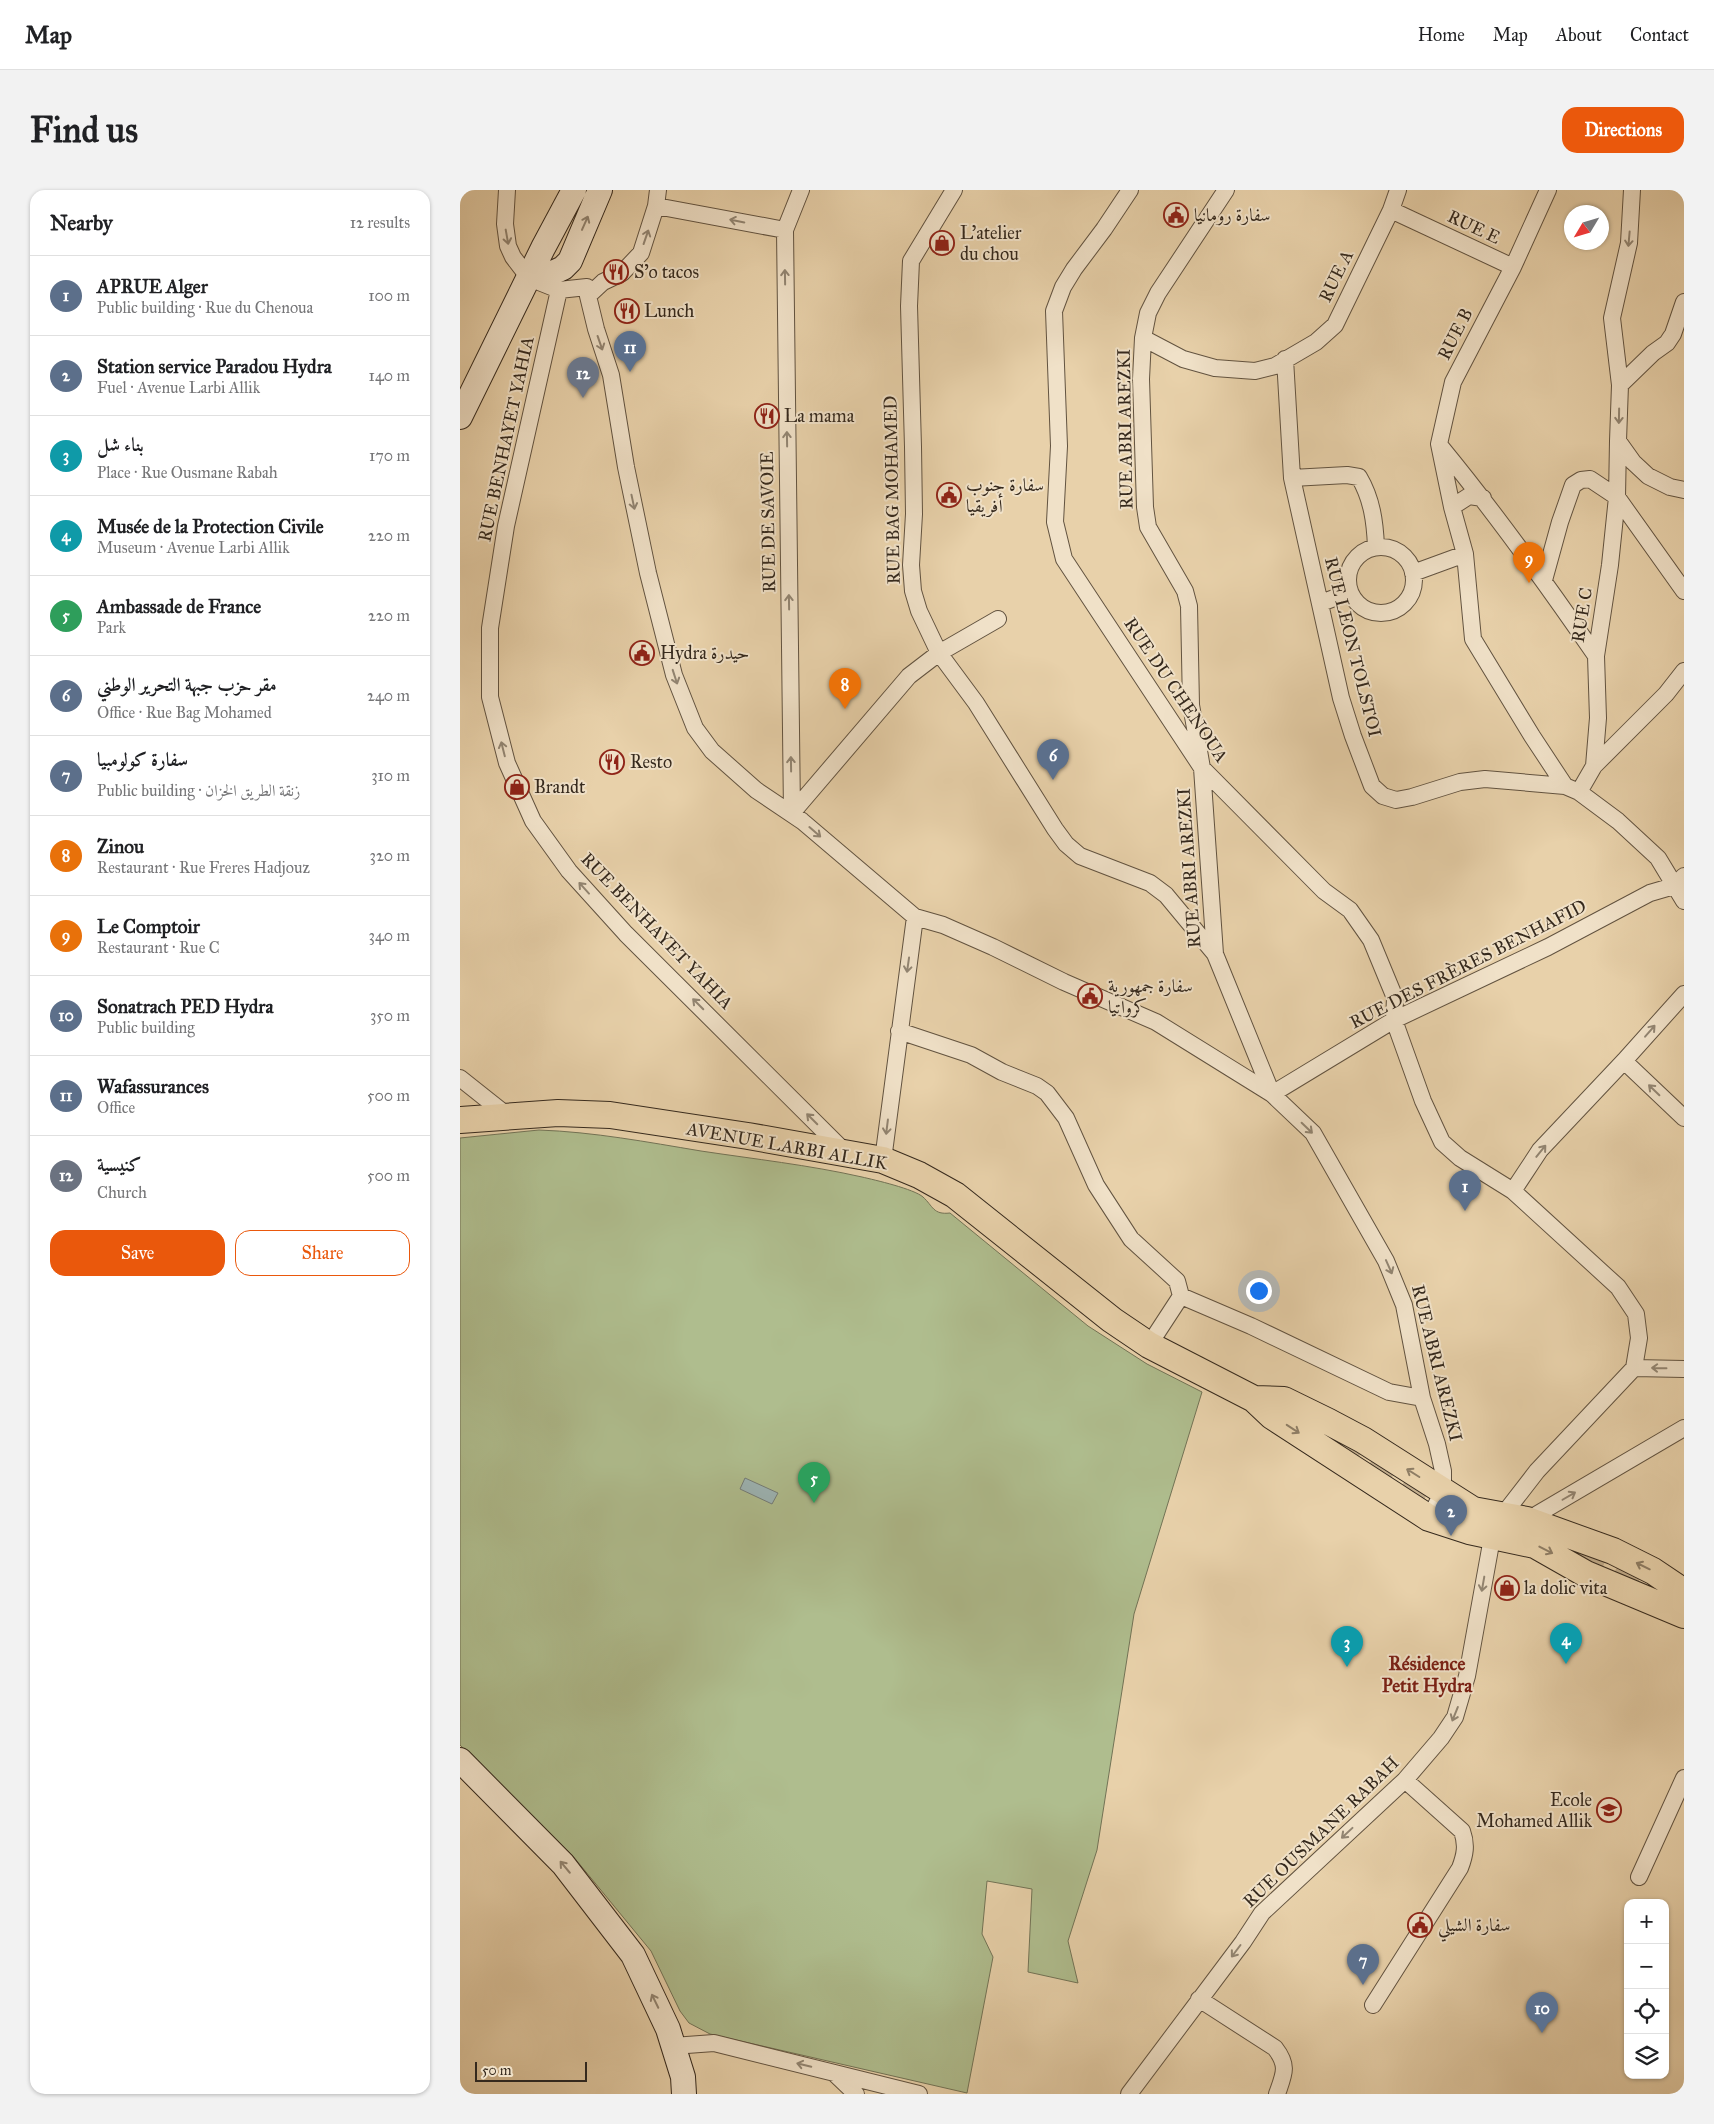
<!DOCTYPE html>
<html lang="en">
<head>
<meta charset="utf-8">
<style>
  :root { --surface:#fff; --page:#f2f2f2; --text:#202124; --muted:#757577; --line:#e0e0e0; --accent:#ea580c }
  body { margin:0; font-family:"IM FELL Great Primer",Amiri,serif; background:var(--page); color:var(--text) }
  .controls { position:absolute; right:15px; bottom:15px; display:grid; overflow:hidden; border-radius:10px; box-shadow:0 1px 4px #0004 }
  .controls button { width:45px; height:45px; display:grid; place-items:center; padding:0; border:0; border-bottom:1px solid var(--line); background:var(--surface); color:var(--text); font:25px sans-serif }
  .compass { position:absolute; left:1104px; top:15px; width:45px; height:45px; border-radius:50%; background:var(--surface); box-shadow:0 1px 4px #0004; rotate:232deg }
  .scale { position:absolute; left:15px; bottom:12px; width:112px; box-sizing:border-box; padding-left:5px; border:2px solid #35291d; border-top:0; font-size:14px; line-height:18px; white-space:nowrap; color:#35291d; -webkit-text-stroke:4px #f0e1c8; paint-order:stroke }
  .you { position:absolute; left:798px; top:1100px; width:18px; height:18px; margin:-12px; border:4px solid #fff; border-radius:50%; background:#1a73e8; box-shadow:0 0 0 8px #1a73e833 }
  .badge { display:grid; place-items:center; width:32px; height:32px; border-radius:50%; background:var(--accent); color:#fff; font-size:16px; font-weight:700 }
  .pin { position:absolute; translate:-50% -41px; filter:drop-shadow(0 1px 2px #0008) }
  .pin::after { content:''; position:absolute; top:26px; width:18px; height:15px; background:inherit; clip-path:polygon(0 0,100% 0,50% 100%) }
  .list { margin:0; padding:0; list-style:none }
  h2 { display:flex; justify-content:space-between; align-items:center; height:65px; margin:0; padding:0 20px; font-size:21px }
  h2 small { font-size:16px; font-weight:400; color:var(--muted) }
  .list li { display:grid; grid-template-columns:32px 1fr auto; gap:15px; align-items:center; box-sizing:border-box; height:80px; padding:0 20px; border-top:1px solid var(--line) }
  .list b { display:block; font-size:19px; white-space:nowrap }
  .list p { margin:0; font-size:16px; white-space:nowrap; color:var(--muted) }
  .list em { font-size:16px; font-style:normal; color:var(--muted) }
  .actions { display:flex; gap:10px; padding:15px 20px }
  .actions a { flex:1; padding:11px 0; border:1px solid var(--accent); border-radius:15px; text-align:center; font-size:18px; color:var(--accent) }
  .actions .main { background:var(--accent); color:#fff }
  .icon { flex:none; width:28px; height:28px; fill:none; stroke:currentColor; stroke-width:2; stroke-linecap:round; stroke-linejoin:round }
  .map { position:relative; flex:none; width:1224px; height:1904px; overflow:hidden; border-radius:15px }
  header { display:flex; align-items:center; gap:30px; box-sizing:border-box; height:70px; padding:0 25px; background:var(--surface); border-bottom:1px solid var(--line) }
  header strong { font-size:24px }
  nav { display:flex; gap:28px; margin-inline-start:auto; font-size:18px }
  .intro { display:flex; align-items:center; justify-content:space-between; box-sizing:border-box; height:120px; padding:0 30px }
  h1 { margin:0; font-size:35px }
  .button { padding:12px 22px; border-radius:15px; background:var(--accent); color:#fff; font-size:18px; font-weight:700 }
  main { display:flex; gap:30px; padding:0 30px }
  aside { flex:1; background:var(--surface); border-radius:15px; box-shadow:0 1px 4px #0004 }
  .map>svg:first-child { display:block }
</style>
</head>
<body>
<header>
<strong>Map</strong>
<nav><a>Home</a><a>Map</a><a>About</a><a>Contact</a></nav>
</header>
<div class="intro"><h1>Find us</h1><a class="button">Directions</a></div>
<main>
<aside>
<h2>Nearby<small>12 results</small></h2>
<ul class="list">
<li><span class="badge" style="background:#5c6f8a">1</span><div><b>APRUE Alger</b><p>Public building · Rue du Chenoua</p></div><em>100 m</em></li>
<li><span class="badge" style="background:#5c6f8a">2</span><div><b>Station service Paradou Hydra</b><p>Fuel · Avenue Larbi Allik</p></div><em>140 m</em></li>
<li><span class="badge" style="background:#0f9aa8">3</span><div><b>بناء شل</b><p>Place · Rue Ousmane Rabah</p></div><em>170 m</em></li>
<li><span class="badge" style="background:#0f9aa8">4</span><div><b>Musée de la Protection Civile</b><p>Museum · Avenue Larbi Allik</p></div><em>220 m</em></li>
<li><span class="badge" style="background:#2e9e5b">5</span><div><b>Ambassade de France</b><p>Park</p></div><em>220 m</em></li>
<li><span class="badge" style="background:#5c6f8a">6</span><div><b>مقر حزب جبهة التحرير الوطني</b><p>Office · Rue Bag Mohamed</p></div><em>240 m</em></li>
<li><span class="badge" style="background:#5c6f8a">7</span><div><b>سفارة كولومبيا</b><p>Public building · زنقة الطريق الخزان</p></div><em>310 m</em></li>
<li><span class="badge" style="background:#e8710a">8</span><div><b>Zinou</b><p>Restaurant · Rue Freres Hadjouz</p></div><em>320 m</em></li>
<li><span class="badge" style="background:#e8710a">9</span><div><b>Le Comptoir</b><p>Restaurant · Rue C</p></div><em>340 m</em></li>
<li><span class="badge" style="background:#5c6f8a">10</span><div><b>Sonatrach PED Hydra</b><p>Public building</p></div><em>350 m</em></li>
<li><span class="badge" style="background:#5c6f8a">11</span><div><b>Wafassurances</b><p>Office</p></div><em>500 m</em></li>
<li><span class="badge" style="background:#6b7280">12</span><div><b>كنيسية</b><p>Church</p></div><em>500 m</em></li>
</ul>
<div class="actions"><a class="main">Save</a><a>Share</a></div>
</aside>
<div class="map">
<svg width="1224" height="1904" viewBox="0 0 1224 1904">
  <rect width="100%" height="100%" fill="#e8d1aa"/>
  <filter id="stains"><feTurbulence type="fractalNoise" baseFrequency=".004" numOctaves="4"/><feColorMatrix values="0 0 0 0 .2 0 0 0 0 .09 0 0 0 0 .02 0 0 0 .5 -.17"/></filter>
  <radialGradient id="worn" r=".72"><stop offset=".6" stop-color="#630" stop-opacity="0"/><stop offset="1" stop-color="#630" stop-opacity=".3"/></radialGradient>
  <!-- green -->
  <path fill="#afbd8e" stroke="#727356" d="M79,940C134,942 187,952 241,961C294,969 349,975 402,987C415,990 454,999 463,1007C473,1016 473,1025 490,1023L628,1136L687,1174L742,1202L674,1424L637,1660L608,1751L618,1793L568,1782L572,1699L527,1691L522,1744L533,1767L507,1903L250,1844L229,1833L220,1821L191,1761L112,1665L0,1555V948Z"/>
  <!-- water -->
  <path fill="#9cb4b4" stroke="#737c78" d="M285,1288L318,1303L312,1314L280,1299Z"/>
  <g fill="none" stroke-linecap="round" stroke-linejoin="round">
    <!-- primary-tunnel -->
    <path stroke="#c4af8e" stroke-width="26" stroke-dasharray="26 13" stroke-linecap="butt" d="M876,1254L959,1303L1001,1324
      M1084,1349L1153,1377L1224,1413"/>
    <defs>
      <path id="street" d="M47,0L45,34L48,56L53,67L69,88L99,100L127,97L128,106L143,92L162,83L181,63L196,16L198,0
        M494,0L451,71L449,116L453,257L454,324L451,375L453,401L459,421L479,463L516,513L595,639L606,654L620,666L690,693L706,705L755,764
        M766,0L698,103L688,123L683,148L681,189L685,317L688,337L725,401L729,416L731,515L742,578L755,764L812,904L853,943L926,1071L944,1115L962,1208L977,1254L983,1281V1302L969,1328
        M1088,0L1053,77L993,192L979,254L992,317L1005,364L1013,449L1072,546L1105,596
        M1172,0L1169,53L1152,128L1160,195L1158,251L1173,272L1188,286L1210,297L1224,300
        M196,16L325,40
        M931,20L1053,77
        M99,100L46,336L30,438V507L47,573L73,631L109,681L166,744L385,962
        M128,106L136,139L151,185L166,277L188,383L214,485L235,538L252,561L296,600L342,631L455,727L483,735L533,757L604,792L696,832L812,904
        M683,148L723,169L755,178L795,181L815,176L856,152L875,135L931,20L938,0
        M825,169L832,288L881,508L893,546L912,596L923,606L936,610L952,607L1000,592L1025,589L1105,596L1119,602L1158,631L1198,668L1224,711
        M1160,195L1193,163L1207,153L1213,144L1224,112
        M981,257C1037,325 1087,395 1136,466
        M832,288L887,285L899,287C912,309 915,332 916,357
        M992,317L1009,306L1023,308
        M888 390a33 33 0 1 1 66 0a33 33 0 1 1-66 0Z
        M953,383L1005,364
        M1084,390L1100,332L1113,295L1121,290L1130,289L1157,307L1224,401
        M861,413L890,402
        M1134,576L1206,504L1224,481
        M1119,602L1134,576L1138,528L1136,466L1150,375L1157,307L1158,251
        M332,623L325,40L341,0
        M332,623L449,486L479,463L538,429
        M439,841L511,865L542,882L577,896L587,903L606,928L636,995L671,1049L717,1091L721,1106L791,1136L929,1202L962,1208
        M1164,871L1224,928
        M0,888L49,927
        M812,904L934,830L1088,757L1190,703L1214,696L1224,686
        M423,970L455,727
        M1053,1001L1080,960L1164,871L1224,804
        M689,1155L721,1106
        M1174,1178L1224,1179
        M1064,1332L1224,1238
        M1179,1687L1224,1588
        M739,1809L815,1858C829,1876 824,1884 817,1904
        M913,1815L1000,1678C1005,1665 1007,1655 1002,1641L945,1590
        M213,1856L254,1853L459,1904
        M374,1883L396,1904
        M669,1904L783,1752L802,1723L945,1590L981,1548L995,1527L1007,1486L1030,1359L1043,1325L1077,1281L1174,1178L1179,1148L1176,1124L1158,1097L1053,1001L1000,968L982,952L963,911L934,830L935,808L911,750L890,720L864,701L742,578L604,369L595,332L599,256L594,121L603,97L614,79L644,39L670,0"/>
      <path id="secondary" d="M72,81L88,85L103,78L110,71L140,0
        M0,227L83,58L114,0
        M0,1570L103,1674L173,1765L208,1839L223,1887L224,1904"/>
      <path id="primary" d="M0,930L98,923L150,925L288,946L423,970L459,985L495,1005L652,1130L689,1155L794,1209L812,1226L969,1328L1009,1341L1075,1355L1126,1384L1224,1425
        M794,1209L824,1210L869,1232L903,1250L1013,1320L1067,1330L1153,1361L1193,1381L1224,1402"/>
    </defs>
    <!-- street casing -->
    <use href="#street" stroke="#625340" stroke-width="18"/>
    <!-- secondary casing -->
    <use href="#secondary" stroke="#35291d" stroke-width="26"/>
    <!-- primary casing -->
    <use href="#primary" stroke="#35291d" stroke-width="28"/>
    <!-- street -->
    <use href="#street" stroke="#f0e1c8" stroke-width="16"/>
    <!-- secondary -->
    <use href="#secondary" stroke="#f0e1c8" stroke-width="24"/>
    <!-- primary -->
    <use href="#primary" stroke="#e8d1aa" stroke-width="26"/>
  </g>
  <!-- one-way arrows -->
  <defs><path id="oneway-shaft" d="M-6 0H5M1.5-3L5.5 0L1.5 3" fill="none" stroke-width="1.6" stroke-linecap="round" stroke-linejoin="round" transform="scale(1.25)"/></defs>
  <g stroke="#928572">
    <use href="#oneway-shaft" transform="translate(277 31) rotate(-169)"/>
    <use href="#oneway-shaft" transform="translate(125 33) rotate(-66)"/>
    <use href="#oneway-shaft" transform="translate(47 47) rotate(80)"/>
    <use href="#oneway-shaft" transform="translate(186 47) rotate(-71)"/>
    <use href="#oneway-shaft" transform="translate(1169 49) rotate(95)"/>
    <use href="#oneway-shaft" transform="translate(325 87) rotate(-91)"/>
    <use href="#oneway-shaft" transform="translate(140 153) rotate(71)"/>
    <use href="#oneway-shaft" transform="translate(1159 226) rotate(91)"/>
    <use href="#oneway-shaft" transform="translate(327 249) rotate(-91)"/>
    <use href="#oneway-shaft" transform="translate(173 312) rotate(78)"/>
    <use href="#oneway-shaft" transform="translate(329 412) rotate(-91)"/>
    <use href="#oneway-shaft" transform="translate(215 487) rotate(72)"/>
    <use href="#oneway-shaft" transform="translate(43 559) rotate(-104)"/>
    <use href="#oneway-shaft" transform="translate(331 574) rotate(-91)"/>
    <use href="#oneway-shaft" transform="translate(355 642) rotate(41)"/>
    <use href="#oneway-shaft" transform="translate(124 698) rotate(-132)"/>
    <use href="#oneway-shaft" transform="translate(448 775) rotate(98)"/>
    <use href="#oneway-shaft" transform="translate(238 814) rotate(-135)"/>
    <use href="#oneway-shaft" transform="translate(1190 841) rotate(-49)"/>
    <use href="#oneway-shaft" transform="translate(1194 900) rotate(-136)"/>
    <use href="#oneway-shaft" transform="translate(352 929) rotate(-135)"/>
    <use href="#oneway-shaft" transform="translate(427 937) rotate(97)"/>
    <use href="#oneway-shaft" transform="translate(847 938) rotate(44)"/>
    <use href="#oneway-shaft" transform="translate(1081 961) rotate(-51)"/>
    <use href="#oneway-shaft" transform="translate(929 1077) rotate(66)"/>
    <use href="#oneway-shaft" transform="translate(1199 1178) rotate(-179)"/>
    <use href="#oneway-shaft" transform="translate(1109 1306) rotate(-30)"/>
    <use href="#oneway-shaft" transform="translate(1023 1394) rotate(100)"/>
    <use href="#oneway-shaft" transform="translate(995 1524) rotate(112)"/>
    <use href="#oneway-shaft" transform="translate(887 1643) rotate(137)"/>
    <use href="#oneway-shaft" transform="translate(105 1677) rotate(-130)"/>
    <use href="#oneway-shaft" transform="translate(776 1761) rotate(127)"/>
    <use href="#oneway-shaft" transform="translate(195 1811) rotate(-116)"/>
    <use href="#oneway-shaft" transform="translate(344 1875) rotate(-166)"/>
  </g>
  <g stroke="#8e7d64">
    <use href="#oneway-shaft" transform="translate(833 1239) rotate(33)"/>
    <use href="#oneway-shaft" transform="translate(953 1283) rotate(-148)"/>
    <use href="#oneway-shaft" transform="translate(1086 1360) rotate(27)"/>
    <use href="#oneway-shaft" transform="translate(1183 1376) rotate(-154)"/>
  </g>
  <!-- icons -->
  <defs>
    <symbol id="civic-ring" viewBox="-11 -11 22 22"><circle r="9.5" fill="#f0e1c8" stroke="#8f2418" stroke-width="1.5"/><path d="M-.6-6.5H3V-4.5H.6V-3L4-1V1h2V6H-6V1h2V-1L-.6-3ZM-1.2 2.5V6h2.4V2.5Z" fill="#8f2418"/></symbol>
    <symbol id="shop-ring" viewBox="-11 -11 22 22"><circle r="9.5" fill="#f0e1c8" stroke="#8f2418" stroke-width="1.5"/><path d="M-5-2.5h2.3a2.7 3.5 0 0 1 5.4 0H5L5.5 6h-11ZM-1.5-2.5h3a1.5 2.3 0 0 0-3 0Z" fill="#8f2418"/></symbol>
    <symbol id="restaurant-ring" viewBox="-11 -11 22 22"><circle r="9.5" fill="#f0e1c8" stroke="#8f2418" stroke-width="1.5"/><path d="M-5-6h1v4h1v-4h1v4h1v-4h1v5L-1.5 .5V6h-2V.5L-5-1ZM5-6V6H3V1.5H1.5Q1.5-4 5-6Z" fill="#8f2418"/></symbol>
    <symbol id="school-ring" viewBox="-11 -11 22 22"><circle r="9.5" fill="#f0e1c8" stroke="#8f2418" stroke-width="1.5"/><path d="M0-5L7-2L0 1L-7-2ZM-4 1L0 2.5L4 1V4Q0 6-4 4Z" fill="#8f2418"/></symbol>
  </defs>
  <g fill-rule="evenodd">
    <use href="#civic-ring" x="702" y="11" width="28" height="28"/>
    <use href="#shop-ring" x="468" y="39" width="28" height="28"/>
    <use href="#restaurant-ring" x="142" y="68" width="28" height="28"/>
    <use href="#restaurant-ring" x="153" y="107" width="28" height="28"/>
    <use href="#restaurant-ring" x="293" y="212" width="28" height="28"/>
    <use href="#civic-ring" x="475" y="291" width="28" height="28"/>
    <use href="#civic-ring" x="168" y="449" width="28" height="28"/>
    <use href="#restaurant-ring" x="138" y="558" width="28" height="28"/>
    <use href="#shop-ring" x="43" y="583" width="28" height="28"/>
    <use href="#civic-ring" x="616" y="792" width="28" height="28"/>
    <use href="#shop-ring" x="1033" y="1384" width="28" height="28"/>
    <use href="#school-ring" x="1135" y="1606" width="28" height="28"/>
    <use href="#civic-ring" x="946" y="1721" width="28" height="28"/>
  </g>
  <g text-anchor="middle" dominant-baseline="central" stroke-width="4" stroke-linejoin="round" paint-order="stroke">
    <!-- poi labels -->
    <g font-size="18" fill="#35291d" stroke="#f0e1c8" text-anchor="start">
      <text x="734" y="25">سفارة رومانيا</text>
      <text x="500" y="43">L’atelier<tspan x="500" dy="21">du chou</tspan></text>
      <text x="174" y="82">S'o tacos</text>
      <text x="184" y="121">Lunch</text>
      <text x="324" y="226">La mama</text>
      <text x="506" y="295">سفارة جنوب<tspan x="506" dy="21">أفريقيا</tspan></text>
      <text x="200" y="463">Hydra حيدرة</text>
      <text x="170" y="572">Resto</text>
      <text x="74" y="597">Brandt</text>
      <text x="648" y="796">سفارة جمهورية<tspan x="648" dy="21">كرواتيا</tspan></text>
      <text x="1064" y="1398">la dolic vita</text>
      <text x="1132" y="1610" text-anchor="end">Ecole<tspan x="1132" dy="21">Mohamed Allik</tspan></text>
      <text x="978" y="1735">سفارة الشيلي</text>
    </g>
    <!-- street labels -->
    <g font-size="18" fill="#35291d" stroke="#f0e1c8">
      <text transform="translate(1014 37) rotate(25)">RUE E</text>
      <text transform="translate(876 86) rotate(-64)">RUE A</text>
      <text transform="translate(995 144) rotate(-63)">RUE B</text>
      <text transform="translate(665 239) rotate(-91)">RUE ABRI AREZKI</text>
      <text transform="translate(46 249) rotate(-78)">RUE BENHAYET YAHIA</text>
      <text transform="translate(432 300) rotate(-91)">RUE BAG MOHAMED</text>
      <text transform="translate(308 332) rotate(-91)">RUE DE SAVOIE</text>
      <text transform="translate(1122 425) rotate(-81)">RUE C</text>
      <text transform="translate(893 457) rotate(76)">RUE LEON TOLSTOI</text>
      <text transform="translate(716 500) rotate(56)">RUE DU CHENOUA</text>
      <text transform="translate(729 678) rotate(-94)">RUE ABRI AREZKI</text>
      <text transform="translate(197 741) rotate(46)">RUE BENHAYET YAHIA</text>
      <text transform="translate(1008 774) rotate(-27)">RUE DES FRÈRES BENHAFID</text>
      <text transform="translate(327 956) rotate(10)">AVENUE LARBI ALLIK</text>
      <text transform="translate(977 1173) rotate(76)">RUE ABRI AREZKI</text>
      <text transform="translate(861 1642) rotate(-44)">RUE OUSMANE RABAH</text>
    </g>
    <!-- neighbourhood labels -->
    <g font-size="19" font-weight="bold" fill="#7a1f14" stroke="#f0e1c8">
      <text x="967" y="1473">Résidence<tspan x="967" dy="22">Petit Hydra</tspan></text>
    </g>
  </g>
  <rect width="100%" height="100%" filter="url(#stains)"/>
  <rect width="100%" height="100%" fill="url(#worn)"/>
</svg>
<div class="controls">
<button>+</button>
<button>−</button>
<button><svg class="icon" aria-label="locate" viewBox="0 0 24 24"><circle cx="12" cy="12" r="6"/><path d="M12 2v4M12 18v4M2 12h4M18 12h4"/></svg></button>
<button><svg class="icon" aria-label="layers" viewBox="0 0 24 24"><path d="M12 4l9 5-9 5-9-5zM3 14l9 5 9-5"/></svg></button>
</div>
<svg class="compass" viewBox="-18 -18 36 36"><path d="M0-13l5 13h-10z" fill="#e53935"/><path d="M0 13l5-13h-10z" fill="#757577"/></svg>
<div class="scale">50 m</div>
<div class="you"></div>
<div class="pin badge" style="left:1005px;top:1021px;background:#5c6f8a">1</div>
<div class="pin badge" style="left:991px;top:1346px;background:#5c6f8a">2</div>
<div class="pin badge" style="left:887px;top:1477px;background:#0f9aa8">3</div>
<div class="pin badge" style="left:1106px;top:1474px;background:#0f9aa8">4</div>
<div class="pin badge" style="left:354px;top:1313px;background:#2e9e5b">5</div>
<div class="pin badge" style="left:593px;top:590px;background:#5c6f8a">6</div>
<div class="pin badge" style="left:903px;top:1795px;background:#5c6f8a">7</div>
<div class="pin badge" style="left:385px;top:519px;background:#e8710a">8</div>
<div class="pin badge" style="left:1069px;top:393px;background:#e8710a">9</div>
<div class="pin badge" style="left:1082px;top:1843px;background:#5c6f8a">10</div>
<div class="pin badge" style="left:170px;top:182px;background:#5c6f8a">11</div>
<div class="pin badge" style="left:123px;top:208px;background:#6b7280">12</div>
</div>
</main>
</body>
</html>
